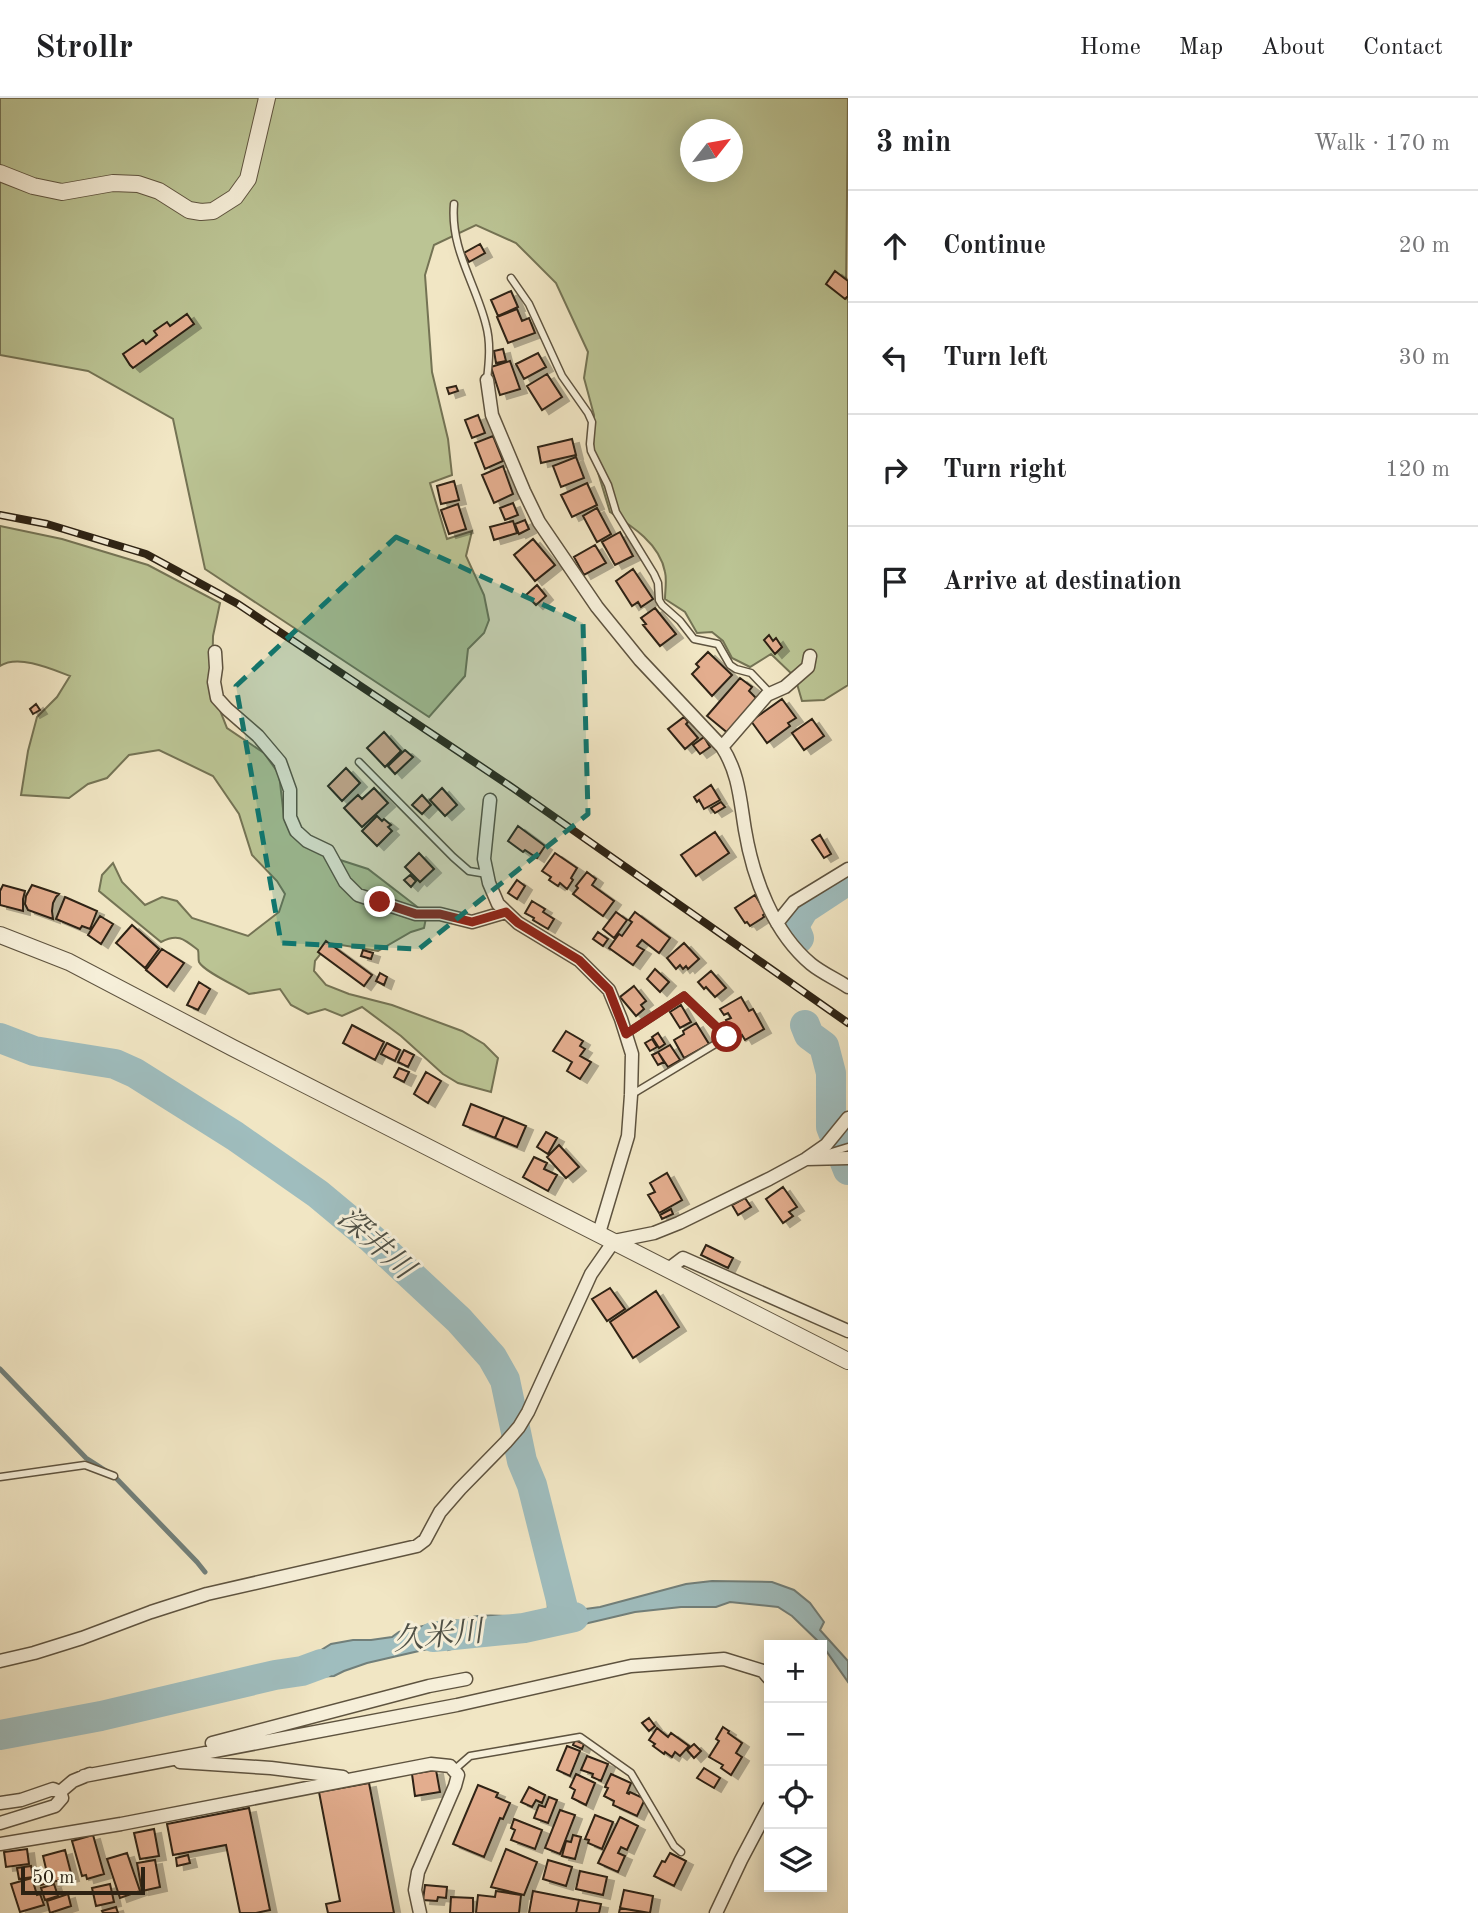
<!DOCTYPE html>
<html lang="en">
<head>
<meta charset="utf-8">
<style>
  :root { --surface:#fff; --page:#f2f2f2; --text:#202124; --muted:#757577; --line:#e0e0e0 }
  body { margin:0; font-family:"Old Standard TT","Noto Serif JP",serif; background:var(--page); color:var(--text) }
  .controls { position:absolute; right:21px; bottom:21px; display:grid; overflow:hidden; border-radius:0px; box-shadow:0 4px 18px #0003 }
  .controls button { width:63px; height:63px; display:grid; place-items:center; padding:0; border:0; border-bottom:2px solid var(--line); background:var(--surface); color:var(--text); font:35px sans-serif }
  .compass { position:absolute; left:680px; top:21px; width:63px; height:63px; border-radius:50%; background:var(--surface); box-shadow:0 4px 18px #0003; rotate:59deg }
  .scale { position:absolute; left:21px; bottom:18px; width:124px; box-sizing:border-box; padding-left:7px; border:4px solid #2d2213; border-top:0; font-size:19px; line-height:24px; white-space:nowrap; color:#2d2213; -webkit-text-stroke:5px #f6efd9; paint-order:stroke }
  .stop { position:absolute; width:21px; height:21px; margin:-16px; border:5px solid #8f2418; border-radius:50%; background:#fff }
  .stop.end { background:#8f2418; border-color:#fff; box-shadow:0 2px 7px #0008 }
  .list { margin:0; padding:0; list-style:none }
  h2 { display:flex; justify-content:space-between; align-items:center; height:91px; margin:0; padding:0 28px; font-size:30px }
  h2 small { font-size:23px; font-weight:400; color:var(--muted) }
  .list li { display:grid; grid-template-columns:46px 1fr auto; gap:21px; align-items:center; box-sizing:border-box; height:112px; padding:0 28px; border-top:2px solid var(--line) }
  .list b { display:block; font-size:26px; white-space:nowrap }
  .list em { font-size:23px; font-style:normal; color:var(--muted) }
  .icon { flex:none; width:38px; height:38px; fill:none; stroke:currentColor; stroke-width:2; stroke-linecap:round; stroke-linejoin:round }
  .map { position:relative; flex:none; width:848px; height:1815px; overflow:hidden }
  header { display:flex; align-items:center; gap:42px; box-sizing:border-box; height:98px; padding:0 35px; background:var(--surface); border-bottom:2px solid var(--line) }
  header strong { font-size:33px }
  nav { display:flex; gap:38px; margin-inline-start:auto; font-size:24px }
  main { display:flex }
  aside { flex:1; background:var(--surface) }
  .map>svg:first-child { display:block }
</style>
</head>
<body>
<header>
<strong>Strollr</strong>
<nav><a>Home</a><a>Map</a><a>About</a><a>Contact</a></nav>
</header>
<main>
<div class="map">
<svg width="848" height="1815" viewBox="0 0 848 1815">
  <defs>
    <filter id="shadow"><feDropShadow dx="7" dy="4" stdDeviation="0" flood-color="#0004"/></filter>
  </defs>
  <rect width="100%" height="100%" fill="#f1e6c4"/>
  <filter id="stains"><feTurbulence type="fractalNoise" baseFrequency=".00286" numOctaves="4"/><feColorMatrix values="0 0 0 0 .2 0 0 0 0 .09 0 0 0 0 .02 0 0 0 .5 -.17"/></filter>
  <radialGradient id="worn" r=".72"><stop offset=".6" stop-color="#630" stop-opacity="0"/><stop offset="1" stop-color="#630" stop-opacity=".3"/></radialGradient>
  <!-- green -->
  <path fill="#bbc494" stroke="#747354" stroke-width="2" fill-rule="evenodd" d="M0,0H848L846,195L848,201V587L824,602L802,603L795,579L771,556L750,569L732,560L723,543L712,534L697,535L685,514L665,501C665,493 667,482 665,474C660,446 632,428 610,414L593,358L594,317L584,280L588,254L556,185L516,145L476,127L434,147L425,177L432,274L448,341L452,377L430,385L447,441L472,433L466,458L484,497L489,522L484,535L468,551L465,578L429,619L205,471L173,321L88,273L0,257ZM690,32H732V74H690Z
    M0,428L62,441L148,467L220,505L213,538L212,592L227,630L264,655L279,676L284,719L300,744L331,759L368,771L420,811L427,815L424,830L411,834L378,853L329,845L315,863L314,873L326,887L349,896L392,907L462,933L484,946L498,960L491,994L458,985L443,976L401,938L362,909L342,918L325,911L308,916L291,907L280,891L249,896C239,889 204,874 199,864C198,860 199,856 198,852C184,841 178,835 161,844L99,793L102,777L113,765L122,784L145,807L162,799L177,803L192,820L248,838L279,814L285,796L277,783L252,757L239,716L213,678L159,652L129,657L107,680L88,686L69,700L21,697L28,653L37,619L57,599L70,578C52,571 18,556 0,568Z"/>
  <!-- water -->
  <path fill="#9fbdbe" stroke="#717f7a" stroke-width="2" d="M563,1475L578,1512L600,1509L686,1486L712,1483L772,1484L794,1492L810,1505L824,1524L820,1532L848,1563V1584L822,1547L792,1518L778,1509L730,1504L716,1509H681L635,1514L580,1527L509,1528L486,1524L477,1528L458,1549L448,1552L445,1547L367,1565L344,1573L334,1578L313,1579L279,1584L278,1581L288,1568L305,1562L331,1546L353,1542H371L392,1539L399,1534L451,1521C462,1526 468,1519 478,1518C502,1516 525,1521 548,1517L547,1478Z"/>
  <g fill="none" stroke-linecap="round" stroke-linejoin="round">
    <!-- stream -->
    <path stroke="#717f7a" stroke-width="5" d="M0,1271L86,1360L114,1378L197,1464L205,1474"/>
    <!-- river -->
    <path stroke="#9fbdbe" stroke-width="30" d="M799,840L794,828L804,811L848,782
      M805,927L809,937L824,948L831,975V1029L848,1072
      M0,940L34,953L115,966L135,975L235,1038L318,1096L372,1141L459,1222L492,1259L505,1282L522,1363L532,1387L564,1514
      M433,1539L524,1530L574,1519
      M0,1637L101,1618L275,1577L302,1573L321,1566"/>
  </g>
  <!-- building -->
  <path fill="#e3ad8e" stroke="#2d2213" stroke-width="2" filter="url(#shadow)" d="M480,146L485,155L469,164L464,155Z
    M835,173L848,183V198L845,201L826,186Z
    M511,193L518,209L498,218L491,202Z
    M517,211L522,223L529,220L535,235L508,245L497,219Z
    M187,216L194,226L133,270L130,267L123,256L143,242L146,246L157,237L154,233L167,224L170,228Z
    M503,251L506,263L496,265L494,253Z
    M538,255L546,269L524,281L516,266Z
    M510,263L520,291L500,297L491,269Z
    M547,276L562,299L542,312L527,288Z
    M456,288L458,293L449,296L447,290Z
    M478,317L485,335L472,340L465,322Z
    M493,338L503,363L485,371L475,345Z
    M572,341L576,357L541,365L538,349Z
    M576,359L584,380L561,389L553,368Z
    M503,368L513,396L494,405L482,377Z
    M454,383L459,402L441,406L437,388Z
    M587,385L597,407L572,419L561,397Z
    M513,405L518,417L505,422L500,410Z
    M458,406L466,431L449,436L441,412Z
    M597,410L611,436L597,444L583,418Z
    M525,422L529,431L519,436L515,426Z
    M513,423L517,435L494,442L490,429Z
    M620,434L633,458L615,467L602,444Z
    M533,441L555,467L535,483L514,457Z
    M595,447L606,465L584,477L574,459Z
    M633,471L653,501L641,509L638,504L632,508L616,483Z
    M537,487L546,498L536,507L526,497Z
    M655,510L676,536L660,548L643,527L646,526L641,520Z
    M769,537L773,543L776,540L782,549L775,556L764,542Z
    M708,554L732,577L712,598L692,576L699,569L696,566Z
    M740,580L752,589L749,593L757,601L729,636L707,618Z
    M782,601L796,620L788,625L790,628L767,645L751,623Z
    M36,606L40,612L33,616L30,611Z
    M684,619L688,624L686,626L698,640L685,651L668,631Z
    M812,621L824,638L804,652L792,635Z
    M384,634L401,653L385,669L367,650Z
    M704,639L710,649L700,656L693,647Z
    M405,652L413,659L395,676L388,668Z
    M346,670L360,685L342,703L328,688Z
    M711,687L720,702L704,711L699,702L697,704L694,699Z
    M374,690L388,705L362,729L344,710L358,697L362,701Z
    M442,690L457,707L445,718L430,702Z
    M422,697L431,707L422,716L412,707Z
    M721,704L725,709L715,715L711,710Z
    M377,718L382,723L384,721L391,727L388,729L392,733L377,748L362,733Z
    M518,728L545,748L537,760L525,752L523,754L508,743Z
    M715,734L729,755L696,778L681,757Z
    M820,737L831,756L824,760L812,742Z
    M419,755L434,771L420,784L405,769Z
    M555,755L577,770L571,780L573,782L567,791L560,785L558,788L549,782L551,779L542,773Z
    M587,774L596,781L592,787L614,803L603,818L573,796L578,790L576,788Z
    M410,777L416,783L411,789L404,782Z
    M517,782L525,788L517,801L508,795Z
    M3,787L25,793L23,801V813L0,807V793Z
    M32,787L59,796L56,799L53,805L52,813L53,821L28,812L25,806L26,798Z
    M755,797L766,815L763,817L764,819L750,828L747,824L745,825L735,810Z
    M65,799L97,813L90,831L82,828L80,831L56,821Z
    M532,803L545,811L543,814L554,821L548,831L533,822L534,820L525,815Z
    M616,814L627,822L614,840L603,831Z
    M635,814L670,840L659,855L642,842L637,848L644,852L633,867L609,850L619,836L622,838L632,824L629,822Z
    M100,818L113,826L101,846L88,837Z
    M132,827L159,851L145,870L116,845Z
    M598,834L608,841L603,848L593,841Z
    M326,843L372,877L364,888L318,854Z
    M684,845L699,861L688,871L686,868L683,871L680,867L676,871L667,860Z
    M162,851L184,865L167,889L146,872Z
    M363,852L373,855L371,861L361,858Z
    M655,871L669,884L660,894L647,881Z
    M711,873L726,890L715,899L706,889L704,891L698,884Z
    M380,875L387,879L384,887L376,883Z
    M199,884L210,891L198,912L187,907Z
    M634,888L646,903L641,907L644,911L636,918L620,899Z
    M741,899L749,913L753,911L764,931L745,942L742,937L739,939L735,932L732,933L726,922L731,920L728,915L724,917L720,911Z
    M681,907L691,924L680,930L670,914Z
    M696,925L709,946L684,960L674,942L684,936L683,933Z
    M352,927L384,944L375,962L343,945Z
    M566,933L583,943L580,948L585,951L580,958L591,964L580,981L567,973L572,964L553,953Z
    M658,935L665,946L659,950L652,939Z
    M652,941L657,949L650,953L645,945Z
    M387,945L400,952L395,963L381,956Z
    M670,947L680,962L668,969L658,954Z
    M404,952L414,957L408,969L398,964Z
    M658,954L664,964L658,967L652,957Z
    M399,970L409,974L404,984L394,979Z
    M426,974L441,983L428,1005L414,996Z
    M471,1006L504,1019L495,1040L463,1027Z
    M504,1019L526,1028L517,1049L495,1040Z
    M546,1034L557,1040L548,1056L537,1049Z
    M559,1047L579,1069L566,1080L547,1059Z
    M534,1059L547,1065L544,1071L557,1077L548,1093L523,1079Z
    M667,1075L682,1102L659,1115L648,1097L655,1094L650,1085Z
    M783,1089L797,1109L789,1114L793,1118L783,1125L766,1101Z
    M745,1100L751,1109L738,1117L732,1107Z
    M671,1111L673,1116L662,1121L660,1117Z
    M706,1147L733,1160L728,1170L701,1157Z
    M610,1190L625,1211L607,1223L592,1201Z
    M656,1193L679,1229L633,1260L610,1224Z
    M649,1620L655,1628L649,1633L642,1625Z
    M723,1629L729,1633L728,1635L742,1645L736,1655L742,1659L731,1677L721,1670L723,1667L709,1659L719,1643L716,1641Z
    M657,1630L668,1639L671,1635L689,1648L680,1658L675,1654L672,1659L665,1654L664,1656L653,1648L655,1646L649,1642Z
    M575,1642L584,1646L582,1651L573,1647Z
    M694,1646L701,1653L694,1660L687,1652Z
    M567,1648L580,1653L570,1678L557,1672Z
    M587,1658L608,1666L601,1683L592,1679L593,1676L581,1672Z
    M704,1670L720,1680L714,1690L697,1680Z
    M436,1672L440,1694L415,1698L412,1676Z
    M576,1676L595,1685L586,1707L572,1700L575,1692L570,1689Z
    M611,1676L631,1685L627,1695L629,1696L630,1694L645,1701L637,1718L613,1707L614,1703L604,1698L608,1690L605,1689Z
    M369,1685L394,1815H328L326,1806L340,1803L319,1694Z
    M478,1687L498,1695L496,1699L510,1705L503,1721L500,1720L484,1759L453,1746Z
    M529,1689L545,1697L542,1705L536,1702L532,1709L521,1704Z
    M549,1699L557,1702L548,1725L534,1720L539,1707L545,1709Z
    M249,1710L270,1812L256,1815H240L226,1747L173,1757L167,1726Z
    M560,1712L575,1717L560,1756L545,1750Z
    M595,1717L613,1724L602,1751L588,1745L589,1742L585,1741Z
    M620,1719L638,1728L627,1752L621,1749L618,1755L625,1758L618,1774L598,1765Z
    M514,1721L542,1732L535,1751L511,1742L515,1732L511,1730Z
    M154,1731L159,1758L140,1761L134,1735Z
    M93,1737L104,1776L87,1781L86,1777L82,1778L72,1743Z
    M573,1737L581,1739L575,1761L562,1758L566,1743L571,1744Z
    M27,1751L29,1766L6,1769L4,1754Z
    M506,1751L537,1764L524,1797L491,1789Z
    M65,1752L72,1779L41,1787L38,1777L47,1775L43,1758Z
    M127,1755L140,1793L120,1800L107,1761Z
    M670,1755L686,1763L674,1788L654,1778L662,1763L665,1764Z
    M188,1757L190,1765L177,1768L176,1760Z
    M155,1762L160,1789L142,1793L137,1765Z
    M548,1762L572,1769L566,1788L543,1781Z
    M31,1768L33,1779L19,1781L17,1770Z
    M580,1773L607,1779L603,1797L576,1791Z
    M32,1780L37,1797L40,1796L44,1807L20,1814L11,1786Z
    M54,1786L58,1798L45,1802L41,1790Z
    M110,1786L114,1804L96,1808L92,1790Z
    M425,1787L447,1789L446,1800L438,1799L437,1803L423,1802Z
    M624,1792L653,1798L650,1815L620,1810Z
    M496,1793L521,1797L519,1815H476L478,1797L495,1799Z
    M533,1793L579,1802L576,1815H529Z
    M68,1796L71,1808L50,1815L47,1803Z
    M451,1799L473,1800V1815H450Z
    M579,1802L601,1806L599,1815H576Z
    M116,1809L118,1815H103L102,1813Z
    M620,1810L648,1815H619Z"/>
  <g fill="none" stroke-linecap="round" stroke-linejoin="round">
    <defs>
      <path id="service" d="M454,106C450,151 476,186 486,227C491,245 489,264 487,282
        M511,180L529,206L562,278L588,315L592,324L590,346L591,353L608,387L616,414L654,476L658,485L659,502L662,507L680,523L694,541L718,546L730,567L736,571L751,575L770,595
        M359,664L453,759L469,773L487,776
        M626,936L684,898L727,939L631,997
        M825,1056L848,1049
        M0,1379L85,1367L114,1378
        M454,1672L470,1658L580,1639L631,1675L674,1748L681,1754"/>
      <path id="minor" d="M487,282L492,317L524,393L539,424L597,509L640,562L722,649C739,675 740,702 745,732C753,780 773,834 811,866C822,875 836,881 848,889
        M215,554L216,570L214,584L217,600L227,611L258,638L280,664L290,692V719L296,733L307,743L328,753L345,784L358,797L416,816H440L472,824L506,814
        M722,649L767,597L785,589L808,569L810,558
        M490,702L484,761L489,785L498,806L518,825L579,862L609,892L621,921L632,956L631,997L628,1038L599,1135
        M777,825L794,804L848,771
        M806,1061L848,1060
        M667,1172L683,1160L848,1233
        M0,1563L34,1555L82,1540L151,1514L207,1496L417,1448L425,1442L440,1414L460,1391L506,1344L519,1329L528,1314L591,1176L614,1143L654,1135L679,1125L769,1081L806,1061L826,1047L848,1020
        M212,1645L429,1588L466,1581
        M180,1664L271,1670L343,1679
        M84,1678L457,1607L631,1568L724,1561L763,1573L769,1580
        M0,1705L21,1702L53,1691L60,1694
        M0,1725L55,1708L62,1700L60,1694L73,1683L90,1676
        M0,1746L121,1726L431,1666L450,1668L458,1677L455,1688L418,1774L415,1792L420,1815
        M716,1815L741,1762L769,1709"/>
      <path id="tertiary" d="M0,75L33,88L62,94L113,85L138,86L159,93L189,112L201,114L213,113L235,99L248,81L267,0
        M0,837L69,864L233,950L848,1263"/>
    </defs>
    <!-- service casing -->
    <use href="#service" stroke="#5e533f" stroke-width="9"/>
    <!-- minor casing -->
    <use href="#minor" stroke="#5e533f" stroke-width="15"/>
    <!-- tertiary casing -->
    <use href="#tertiary" stroke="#5e533f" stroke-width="18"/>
    <!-- service -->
    <use href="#service" stroke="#f6efd9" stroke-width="6"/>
    <!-- minor -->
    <use href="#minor" stroke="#f6efd9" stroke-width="12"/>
    <!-- tertiary -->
    <use href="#tertiary" stroke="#f6efd9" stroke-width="16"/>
    <defs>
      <path id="rail" d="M0,417L47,426L146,456L238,506L513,690L848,925"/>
    </defs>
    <!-- rail casing -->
    <use href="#rail" stroke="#2d2213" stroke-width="8"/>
    <!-- rail -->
    <use href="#rail" stroke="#f6efd9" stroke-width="5" stroke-dasharray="16" stroke-linecap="butt"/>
  </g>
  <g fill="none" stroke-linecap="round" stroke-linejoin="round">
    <!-- route -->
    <path stroke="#8f2418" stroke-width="9" d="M380,804L416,816H440L472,824L506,814L518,825L579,862L609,892L626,936L684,898L727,939"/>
  </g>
  <!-- marked area -->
  <path fill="#0f766e" fill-opacity="0.2" stroke="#0f766e" stroke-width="5" stroke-dasharray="14 9" stroke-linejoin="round" d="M396,439L583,525L588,716L419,851L281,845L236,588Z"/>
  <g text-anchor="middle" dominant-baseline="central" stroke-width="6" stroke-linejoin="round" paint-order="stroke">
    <!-- water labels -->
    <g font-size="30" font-style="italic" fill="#4f5046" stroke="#f6efd9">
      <text transform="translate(375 1146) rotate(42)">深井川</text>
      <text transform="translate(438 1539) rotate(-6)">久米川</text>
    </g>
  </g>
  <rect width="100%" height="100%" filter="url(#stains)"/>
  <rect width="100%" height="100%" fill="url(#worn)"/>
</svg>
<div class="controls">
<button>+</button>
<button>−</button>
<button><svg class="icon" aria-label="locate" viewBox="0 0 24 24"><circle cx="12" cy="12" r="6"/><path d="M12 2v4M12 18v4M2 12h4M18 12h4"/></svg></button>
<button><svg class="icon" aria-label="layers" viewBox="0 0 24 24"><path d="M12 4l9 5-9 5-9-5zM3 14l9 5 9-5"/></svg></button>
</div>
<svg class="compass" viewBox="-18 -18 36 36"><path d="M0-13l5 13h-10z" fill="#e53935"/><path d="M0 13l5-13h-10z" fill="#757577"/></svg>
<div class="scale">50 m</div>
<div class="stop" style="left:727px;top:939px"></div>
<div class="stop end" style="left:380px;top:804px"></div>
</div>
<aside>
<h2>3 min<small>Walk · 170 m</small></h2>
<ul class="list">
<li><svg class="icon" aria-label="ahead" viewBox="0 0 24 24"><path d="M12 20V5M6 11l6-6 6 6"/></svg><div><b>Continue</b></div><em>20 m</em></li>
<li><svg class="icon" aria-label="left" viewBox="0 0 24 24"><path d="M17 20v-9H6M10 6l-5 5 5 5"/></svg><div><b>Turn left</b></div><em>30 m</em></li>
<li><svg class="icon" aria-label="right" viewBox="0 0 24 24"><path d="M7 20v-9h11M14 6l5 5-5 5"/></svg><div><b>Turn right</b></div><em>120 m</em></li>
<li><svg class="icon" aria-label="arrive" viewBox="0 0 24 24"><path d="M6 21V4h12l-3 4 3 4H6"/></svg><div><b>Arrive at destination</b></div></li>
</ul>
</aside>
</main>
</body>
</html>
